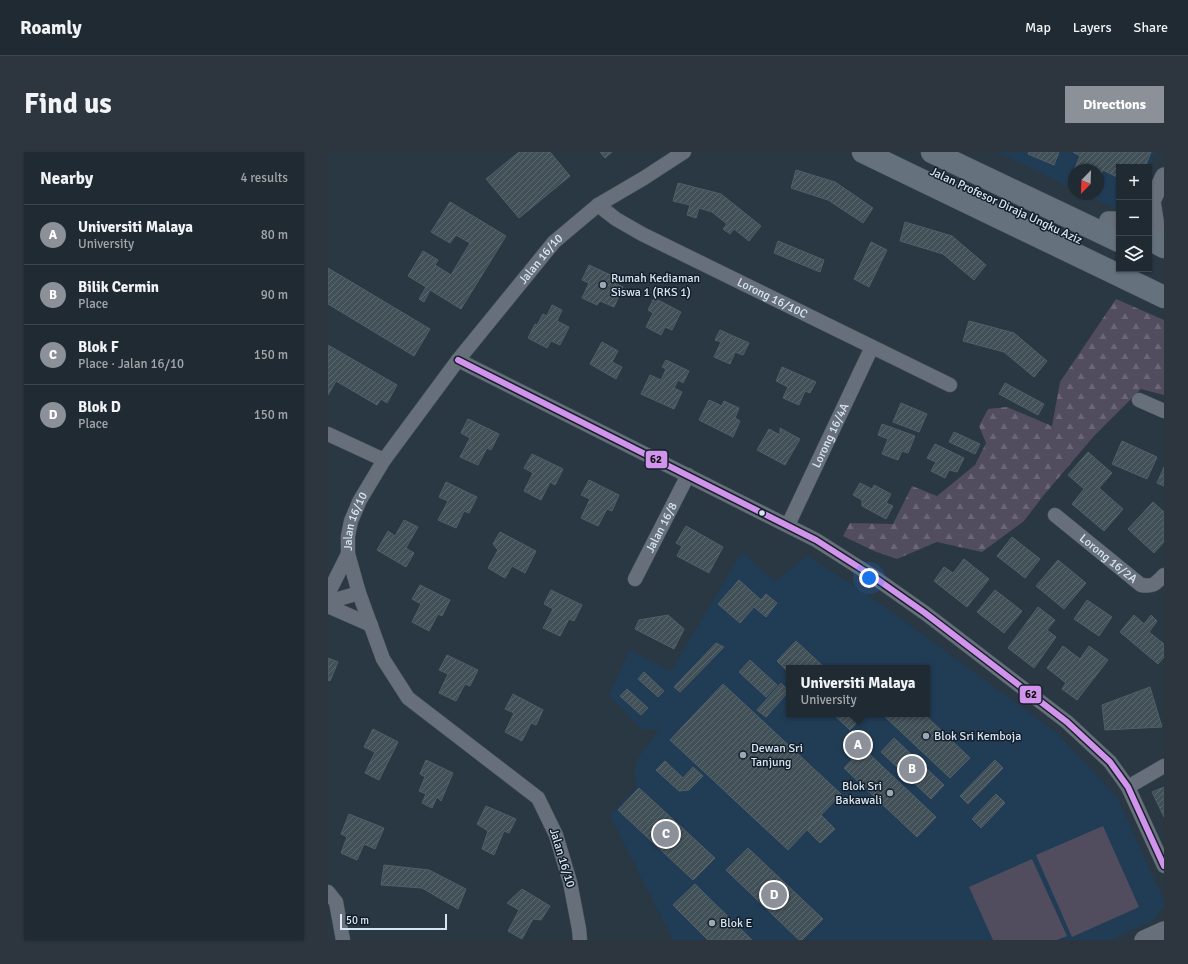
<!DOCTYPE html>
<html lang="en">
<head>
<meta charset="utf-8">
<style>
  :root { --surface:#202a33; --page:#2d363f; --text:#f1f3f6; --muted:#a2a7ac; --line:#3d464e; --accent:#8c9099 }
  body { margin:0; font-family:Signika,sans-serif; background:var(--page); color:var(--text) }
  .controls { position:absolute; right:12px; top:12px; display:grid; overflow:hidden; border-radius:0px; box-shadow:0 1px 3px #0004 }
  .controls button { width:36px; height:36px; display:grid; place-items:center; padding:0; border:0; border-bottom:1px solid var(--line); background:var(--surface); color:var(--text); font:20px sans-serif }
  .compass { position:absolute; left:740px; top:12px; width:36px; height:36px; border-radius:50%; background:var(--surface); box-shadow:0 1px 3px #0004; rotate:203deg }
  .scale { position:absolute; left:12px; bottom:10px; width:107px; box-sizing:border-box; padding-left:4px; border:2px solid #d6e5f3; border-top:0; font-size:11px; line-height:14px; white-space:nowrap; color:#d6e5f3; -webkit-text-stroke:3px #141f29; paint-order:stroke }
  .you { position:absolute; left:541px; top:426px; width:14px; height:14px; margin:-10px; border:3px solid #fff; border-radius:50%; background:#1a73e8; box-shadow:0 0 0 6px #1a73e833 }
  .badge { display:grid; place-items:center; width:26px; height:26px; border-radius:50%; background:var(--accent); color:#fff; font-size:13px; font-weight:700 }
  .pin { position:absolute; translate:-50% -50%; border:2px solid #fff; box-shadow:0 1px 4px #0006 }
  .popup { position:absolute; left:458px; top:513px; width:144px; height:52px; box-sizing:border-box; display:grid; place-content:center; border-radius:0px; background:var(--surface); filter:drop-shadow(0 1px 3px #0005); font-size:13px; white-space:nowrap; color:var(--muted) }
  .popup b { font-size:15px; color:var(--text) }
  .popup::after { content:''; position:absolute; left:50%; top:100%; margin-left:-8px; border:8px solid transparent; border-top-color:var(--surface) }
  .list { margin:0; padding:0; list-style:none }
  h2 { display:flex; justify-content:space-between; align-items:center; height:52px; margin:0; padding:0 16px; font-size:17px }
  h2 small { font-size:13px; font-weight:400; color:var(--muted) }
  .list li { display:grid; grid-template-columns:26px 1fr auto; gap:12px; align-items:center; box-sizing:border-box; height:60px; padding:0 16px; border-top:1px solid var(--line) }
  .list b { display:block; font-size:15px; white-space:nowrap }
  .list p { margin:0; font-size:13px; white-space:nowrap; color:var(--muted) }
  .list em { font-size:13px; font-style:normal; color:var(--muted) }
  .icon { flex:none; width:22px; height:22px; fill:none; stroke:currentColor; stroke-width:2; stroke-linecap:round; stroke-linejoin:round }
  .map { position:relative; flex:none; width:836px; height:788px; overflow:hidden; border-radius:0px }
  header { display:flex; align-items:center; gap:24px; box-sizing:border-box; height:56px; padding:0 20px; background:var(--surface); border-bottom:1px solid var(--line) }
  header strong { font-size:19px }
  nav { display:flex; gap:22px; margin-inline-start:auto; font-size:14px }
  .intro { display:flex; align-items:center; justify-content:space-between; box-sizing:border-box; height:96px; padding:0 24px }
  h1 { margin:0; font-size:28px }
  .button { padding:10px 18px; border-radius:0px; background:var(--accent); color:#fff; font-size:14px; font-weight:700 }
  main { display:flex; gap:24px; padding:0 24px }
  aside { flex:1; background:var(--surface); border-radius:0px; box-shadow:0 1px 3px #0004 }
  .map>svg:first-child { display:block }
</style>
</head>
<body>
<header>
<strong>Roamly</strong>
<nav><a>Map</a><a>Layers</a><a>Share</a></nav>
</header>
<div class="intro"><h1>Find us</h1><a class="button">Directions</a></div>
<main>
<aside>
<h2>Nearby<small>4 results</small></h2>
<ul class="list">
<li><span class="badge">A</span><div><b>Universiti Malaya</b><p>University</p></div><em>80 m</em></li>
<li><span class="badge">B</span><div><b>Bilik Cermin</b><p>Place</p></div><em>90 m</em></li>
<li><span class="badge">C</span><div><b>Blok F</b><p>Place · Jalan 16/10</p></div><em>150 m</em></li>
<li><span class="badge">D</span><div><b>Blok D</b><p>Place</p></div><em>150 m</em></li>
</ul>
</aside>
<div class="map">
<svg width="836" height="788" viewBox="0 0 836 788">
  <defs>
    <pattern id="forest-firs" width="22" height="20" patternUnits="userSpaceOnUse"><rect width="22" height="20" fill="#524d5e"/><path d="M5 1l3.5 6h-7zM16 11l3.5 6h-7z" fill="#6a6676"/></pattern>
    <pattern id="building-hatch" width="6" height="6" patternUnits="userSpaceOnUse"><rect width="6" height="6" fill="#425058"/><path d="M-1 1l2-2M0 6l6-6M5 7l2-2" fill="none" stroke="#5d6970"/></pattern>
  </defs>
  <rect width="100%" height="100%" fill="#2a3844"/>
  <!-- built -->
  <path fill="#213d56" fill-rule="evenodd" d="M670,0H828L820,15H791V58L757,42H770V18H746V37Z
    M414,400L447,430L479,404L537,441L728,580L789,645L836,749V752L826,768L782,788H345L282,663L309,635L306,622L310,606L332,577H313L281,543L302,498L343,519ZM461,516H599V562H461Z"/>
  <!-- forest -->
  <path fill="url(#forest-firs)" d="M788,147L836,168V243L813,237L766,284L715,344L696,369L654,400L609,390L569,407L546,399L515,384L522,371L565,372L584,334L609,344L647,313L658,291L651,274L660,257L679,255L724,274L732,230Z"/>
  <!-- pitch -->
  <path fill="#524d5e" d="M775,674L811,755L744,785L708,703Z
    M704,707L739,784L729,788H665L641,735Z"/>
  <!-- building -->
  <path fill="url(#building-hatch)" stroke="#505f67" d="M191,0H222L242,24L191,66L158,27Z
    M272,0H284L277,6Z
    M701,0H731L726,13L700,2Z
    M745,0H823L817,15H791V26L775,18L771,26L770,18H752L747,16L752,4Z
    M468,18L507,30L545,56L535,71L500,48L463,36Z
    M350,31L393,42L433,74L421,89L406,77L402,82L395,77L399,72L384,60L371,56L368,66L359,63L362,53L345,49Z
    M122,50L178,84L133,157L102,138L96,150L91,147L98,135L80,124L95,99L110,108L107,113L123,123L142,91L128,83L122,91L103,80Z
    M577,70L624,84L658,113L646,128L615,102L572,89Z
    M450,89L496,108L492,120L446,101Z
    M543,90L559,98L541,135L526,127Z
    M261,113L287,125L285,130L295,135L286,155L272,149L269,153L254,146L261,131L254,128Z
    M0,116L102,177L86,204L0,152Z
    M326,146L353,160L344,178L337,175L333,183L318,175L325,161L320,158Z
    M224,153L234,158L229,169L241,175L232,193L223,189L219,196L200,186L207,172L209,173L215,162L219,164Z
    M641,169L686,181L719,209L706,225L676,200L635,189Z
    M392,178L421,191L415,203L407,200L402,212L386,205L393,190L387,188Z
    M274,190L290,199L284,210L294,215L288,227L262,212Z
    M0,193L69,233L59,251L53,247L49,253L8,229L0,243Z
    M338,208L361,219L355,231L350,228L346,236L354,240L346,257L313,242L322,223L333,228L338,217L334,215Z
    M454,215L488,230L482,241L477,239L471,253L455,246L460,235L448,229Z
    M677,231L716,252L710,263L671,242Z
    M381,248L394,254L396,249L411,256L407,266L412,269L405,285L371,268Z
    M573,251L599,262L591,280L565,270Z
    M140,267L171,282L163,298L159,296L150,313L132,305L142,286L133,281Z
    M554,272L587,284L580,301L574,299L570,308L554,302L560,287L550,283Z
    M452,276L472,287L457,313L429,298L441,277L452,283Z
    M626,280L652,292L647,302L621,290Z
    M794,289L829,305L819,327L784,312Z
    M607,292L636,306L629,320L621,318L617,326L603,319L608,310L599,306Z
    M760,300L784,321L771,336L795,357L776,379L744,352L756,337L740,323Z
    M204,302L235,317L227,333L222,330L213,348L196,339L205,321L196,316Z
    M836,315V334L829,331Z
    M261,328L291,343L284,359L279,357L270,374L253,366L262,347L253,343Z
    M118,330L149,345L141,361L136,359L128,376L110,368L120,349L111,345Z
    M532,331L544,337L546,333L563,342L558,351L565,354L558,367L534,354V348L525,343Z
    M825,350L836,360V390L826,401L800,377Z
    M76,368L90,375L78,396L86,401L78,415L49,398L60,379L67,384Z
    M358,374L395,395L381,421L349,404L354,394L348,391Z
    M172,380L208,399L197,421L184,414L177,426L160,416L170,398L165,392Z
    M684,385L712,407L697,426L669,404Z
    M636,407L661,427L639,455L606,429L616,415L625,421Z
    M730,408L758,431L736,457L708,434Z
    M411,428L433,448L438,442L449,451L438,465L426,455L412,471L390,452Z
    M92,433L122,448L114,464L110,462L101,479L84,470L93,452L84,447Z
    M223,438L254,453L246,469L241,467L232,484L215,476L225,457L216,452Z
    M667,438L694,459L676,481L649,460Z
    M759,448L784,465L771,484L746,467Z
    M710,455L727,468L719,478L728,485L706,516L680,496Z
    M340,463L356,477L346,497L307,477L311,468Z
    M806,463L816,472L823,463L829,469L821,480L836,492V505L830,512L792,480Z
    M468,489L497,516H461V521L449,509Z
    M388,491L396,495L352,540L346,535Z
    M735,494L752,507L761,494L780,508L749,548L734,537L738,531L719,516Z
    M119,503L150,518L142,534L137,532L128,549L111,541L120,522L111,518Z
    M0,506L10,510L2,529L0,528Z
    M422,508L449,533L438,545L411,520Z
    M316,520L336,539L330,545L310,527Z
    M453,531L461,539L438,565L429,558Z
    M395,532L513,642L460,698L342,588Z
    M822,535L834,575L777,578L774,553Z
    M299,537L320,556L313,563L292,544Z
    M185,542L215,558L208,573L203,571L194,589L177,580L186,561L177,557Z
    M505,562H537L522,578Z
    M554,562H596L642,606L622,626Z
    M45,577L70,590L51,628L37,621L47,600L36,595Z
    M566,586L616,633L603,647L553,600Z
    M535,596L608,665L589,685L516,616Z
    M98,608L125,621L113,649L109,645L104,656L94,651L98,642L91,639L97,625L92,622Z
    M667,608L675,616L640,652L632,644Z
    M337,609L355,626L365,615L375,624L361,638L351,639L328,618Z
    M836,635V665L824,640Z
    M311,636L387,706L365,728L290,658Z
    M668,642L677,651L653,676L644,667Z
    M158,654L188,667L181,681L176,679L166,703L154,697L160,679L149,672Z
    M21,662L56,676L47,697L36,692L29,708L13,701L19,685L13,682Z
    M493,663L507,677L492,691L479,678Z
    M420,696L495,767L474,788H471L398,718Z
    M56,713L101,718L138,737L130,757L94,736L53,733Z
    M367,732L373,738L424,788H380L345,753Z
    M194,737L222,754L213,768L205,767L194,787L180,779L191,758L179,751Z"/>
  <g fill="none" stroke-linecap="round" stroke-linejoin="round">
    <defs>
      <g id="minor">
        <path id="s1" d="M270,53L288,67L314,82L622,233"/>
        <path d="M130,208L488,388L543,423L597,461L739,570L782,610L800,635L836,714"/>
        <path d="M811,248L836,259"/>
        <path d="M0,282L56,308"/>
        <path id="s2" d="M727,363L813,433C826,435 827,432 836,423"/>
        <path id="s3" d="M460,373L544,195"/>
        <path id="s4" d="M307,427L360,323"/>
        <path d="M0,442L20,402"/>
        <path d="M0,450L31,441"/>
        <path d="M0,454L43,473"/>
        <path d="M800,635L836,614"/>
        <path d="M0,740L8,750L15,788"/>
        <path id="s5" d="M252,788L251,777L242,730L228,683L210,646L80,546L55,507L31,441L20,402V384L23,369L32,348L56,308L130,208L226,90L270,53L316,26L356,0"/>
      </g>
      <path id="tertiary" d="M824,49L829,81L834,94
        M821,52L824,49L836,24
        M780,68H791"/>
      <path id="secondary" d="M816,788L836,779"/>
      <path id="primary" d="M535,0L836,145
        M604,0L791,89
        M821,87L836,95"/>
    </defs>
    <!-- minor casing -->
    <use href="#minor" stroke="#4b5761" stroke-width="15"/>
    <!-- tertiary casing -->
    <use href="#tertiary" stroke="#4b5761" stroke-width="18"/>
    <!-- secondary casing -->
    <use href="#secondary" stroke="#4b5761" stroke-width="20"/>
    <!-- primary casing -->
    <use href="#primary" stroke="#4b5761" stroke-width="23"/>
    <!-- minor -->
    <use href="#minor" stroke="#666f7a" stroke-width="14"/>
    <!-- tertiary -->
    <use href="#tertiary" stroke="#666f7a" stroke-width="17"/>
    <!-- secondary -->
    <use href="#secondary" stroke="#666f7a" stroke-width="19"/>
    <!-- primary -->
    <use href="#primary" stroke="#66717e" stroke-width="22"/>
    <defs>
      <path id="bus-1" d="M130,208L488,388L543,423L597,461L739,570L782,610L800,635L836,714"/>
    </defs>
    <!-- bus-1 casing -->
    <use href="#bus-1" stroke="#141f29" stroke-width="9"/>
    <!-- bus-1 -->
    <use href="#bus-1" stroke="#d193ec" stroke-width="6"/>
  </g>
  <!-- markers -->
  <g fill="#9aa8b6" stroke="#141f29" stroke-width="1.5">
    <circle cx="275" cy="133" r="4"/>
    <circle cx="598" cy="584" r="4"/>
    <circle cx="415" cy="603" r="4"/>
    <circle cx="562" cy="641" r="4"/>
    <circle cx="384" cy="771" r="4"/>
  </g>
  <circle fill="#d6e5f3" stroke="#141f29" stroke-width="1.5" cx="434" cy="361" r="3.5"/>
  <g text-anchor="middle" dominant-baseline="central" stroke-width="3" stroke-linejoin="round" paint-order="stroke">
    <!-- street labels -->
    <g font-size="12" fill="#d6e5f3" stroke="#141f29">
      <text transform="translate(678 54) rotate(25)">Jalan Profesor Diraja Ungku Aziz</text>
      <text stroke="none"><textPath href="#s5" startOffset="828">Jalan 16/10</textPath></text>
      <text stroke="none"><textPath href="#s1" startOffset="198">Lorong 16/10C</textPath></text>
      <text stroke="none"><textPath href="#s3" startOffset="99">Lorong 16/4A</textPath></text>
      <text stroke="none"><textPath href="#s5" startOffset="504">Jalan 16/10</textPath></text>
      <text stroke="none"><textPath href="#s4" startOffset="58">Jalan 16/8</textPath></text>
      <text stroke="none"><textPath href="#s2" startOffset="69">Lorong 16/2A</textPath></text>
      <text transform="translate(234 706) rotate(73)">Jalan 16/10</text>
    </g>
    <!-- poi labels -->
    <g font-size="12" fill="#d6e5f3" stroke="#141f29" text-anchor="start">
      <text x="283" y="126">Rumah Kediaman<tspan x="283" dy="14">Siswa 1 (RKS 1)</tspan></text>
      <text x="606" y="584">Blok Sri Kemboja</text>
      <text x="423" y="596">Dewan Sri<tspan x="423" dy="14">Tanjung</tspan></text>
      <text x="554" y="634" text-anchor="end">Blok Sri<tspan x="554" dy="14">Bakawali</tspan></text>
      <text x="392" y="771">Blok E</text>
    </g>
  </g>
  <g stroke="#141f29" stroke-width="1.5">
    <rect x="317" y="298" width="23" height="19" rx="4" fill="#d193ec"/>
    <rect x="691" y="533" width="23" height="19" rx="4" fill="#d193ec"/>
  </g>
  <g font-size="11" text-anchor="middle" font-weight="bold" fill="#111">
    <text x="328" y="311">62</text>
    <text x="703" y="546">62</text>
  </g>
</svg>
<div class="controls">
<button>+</button>
<button>−</button>
<button><svg class="icon" aria-label="layers" viewBox="0 0 24 24"><path d="M12 4l9 5-9 5-9-5zM3 14l9 5 9-5"/></svg></button>
</div>
<svg class="compass" viewBox="-18 -18 36 36"><path d="M0-13l5 13h-10z" fill="#e53935"/><path d="M0 13l5-13h-10z" fill="#a2a7ac"/></svg>
<div class="scale">50 m</div>
<div class="you"></div>
<div class="pin badge" style="left:530px;top:593px">A</div>
<div class="popup"><b>Universiti Malaya</b>University</div>
<div class="pin badge" style="left:584px;top:617px">B</div>
<div class="pin badge" style="left:338px;top:682px">C</div>
<div class="pin badge" style="left:446px;top:743px">D</div>
</div>
</main>
</body>
</html>
